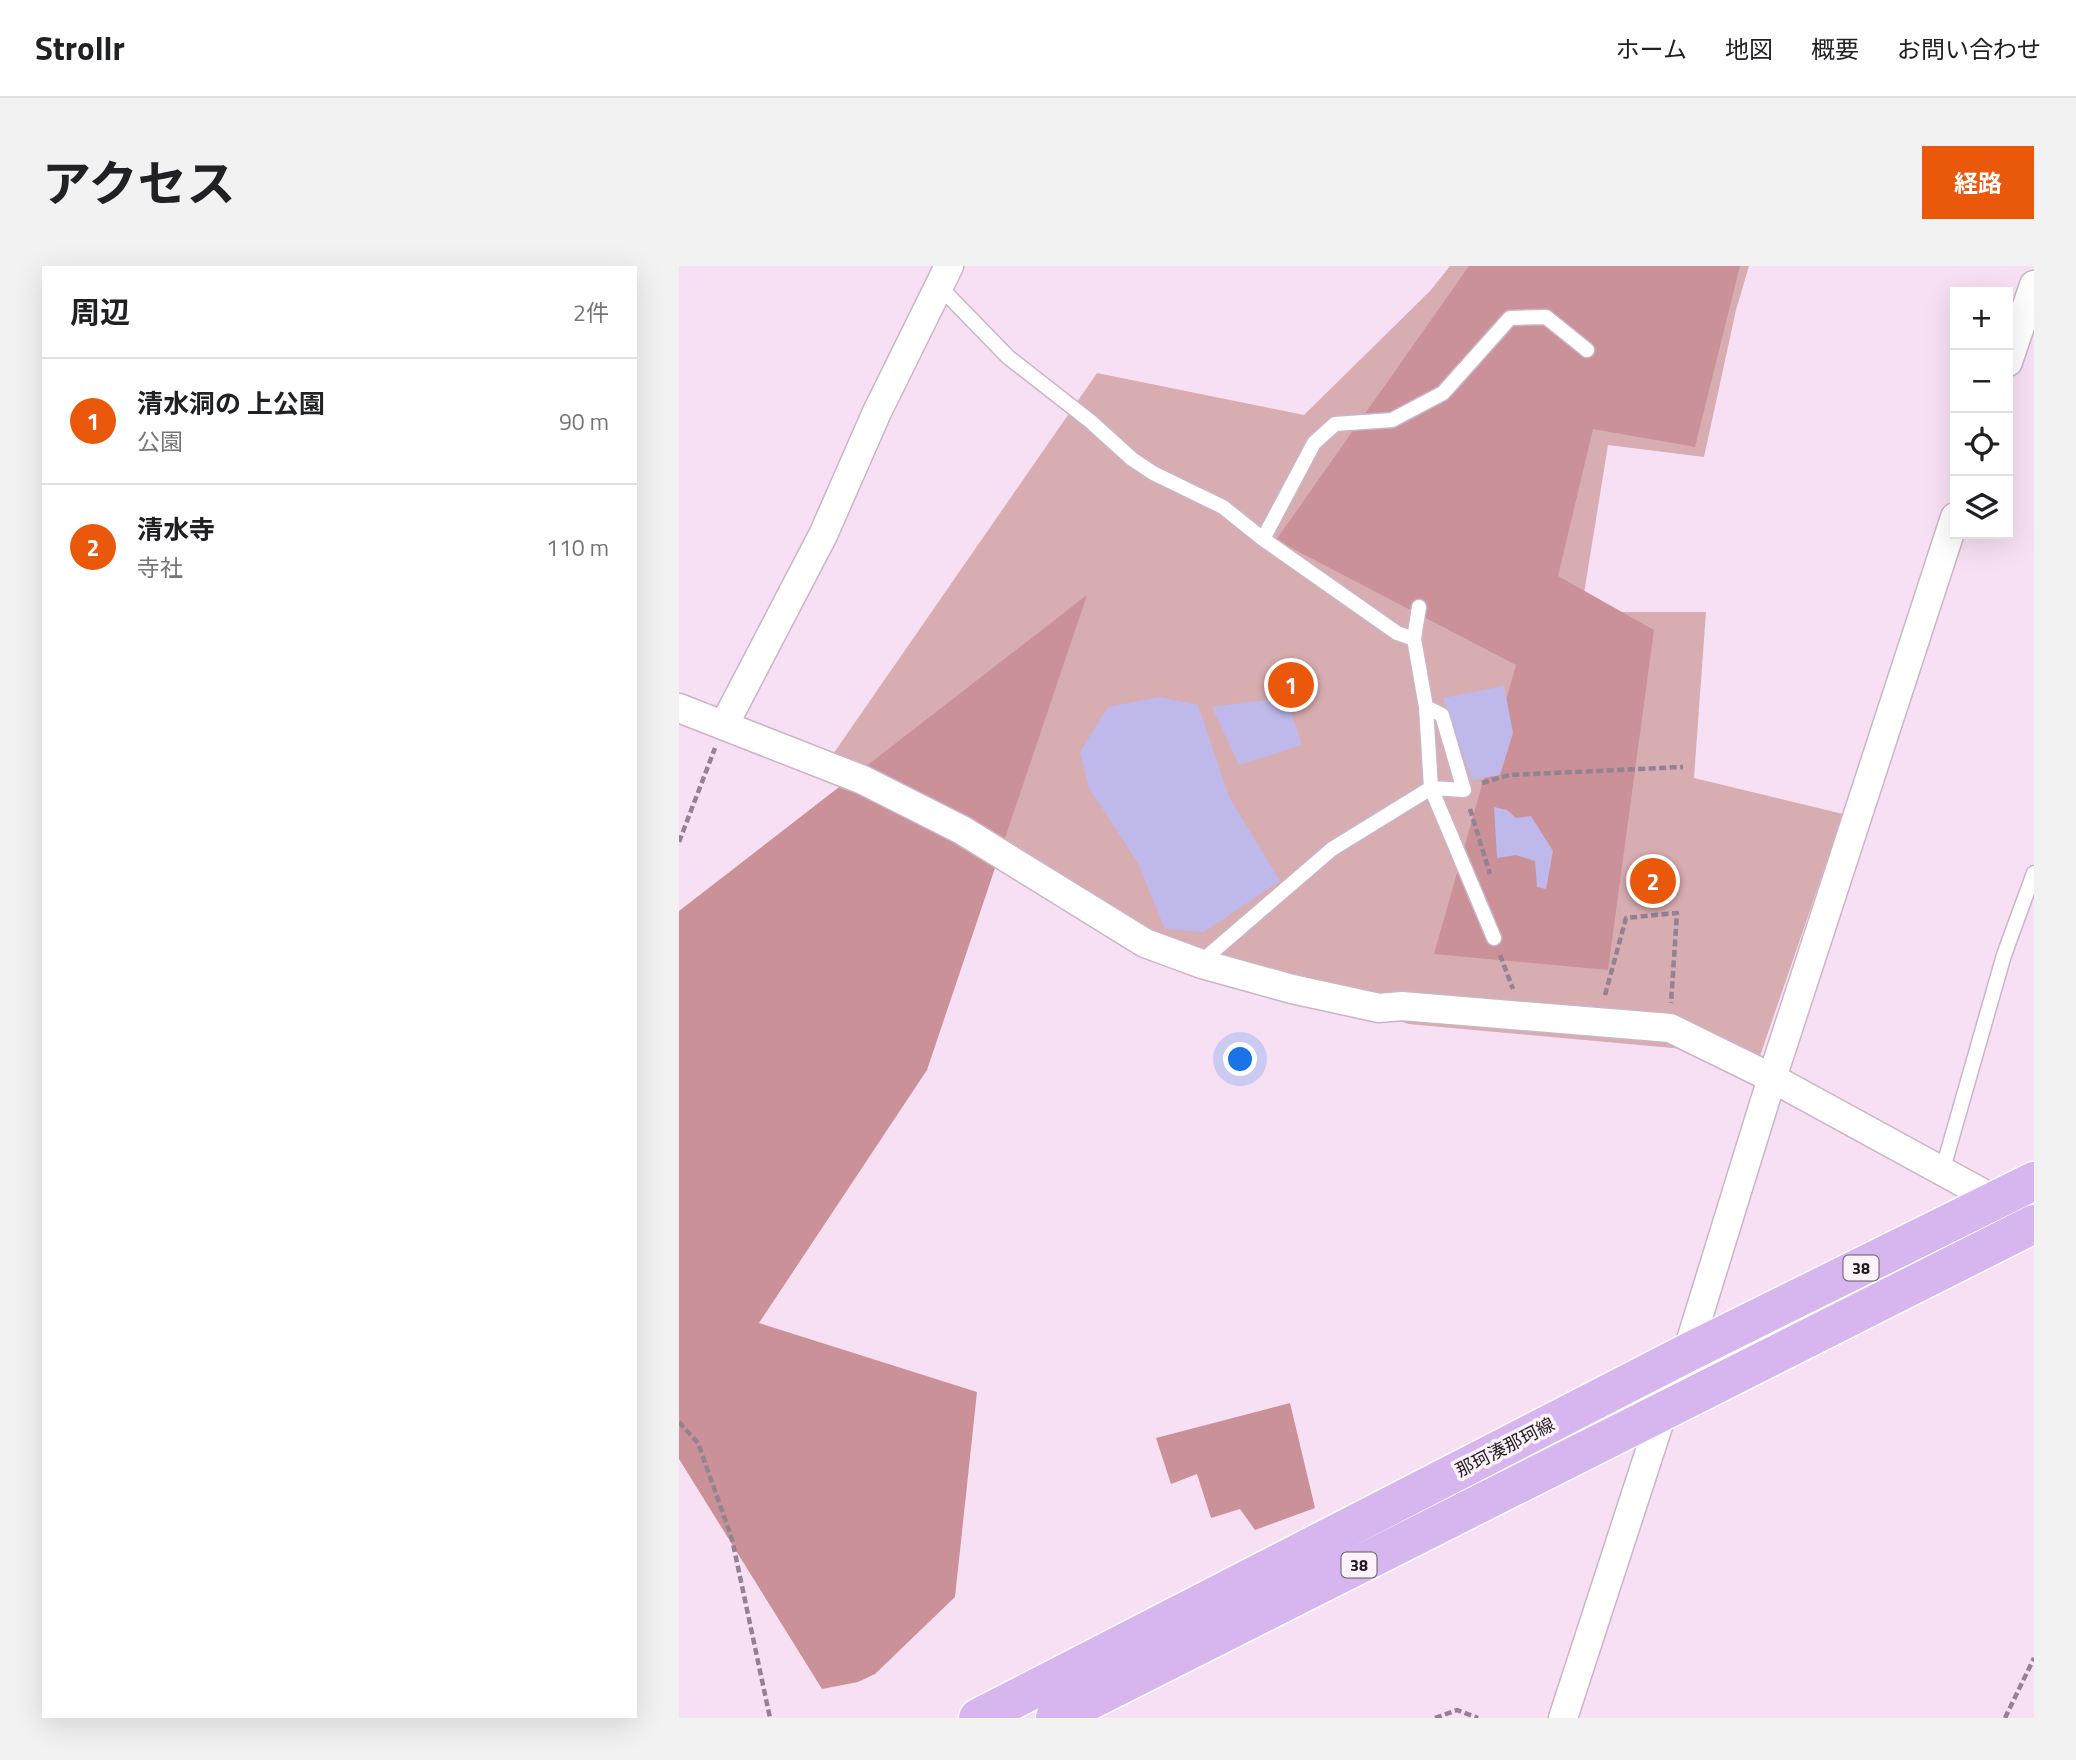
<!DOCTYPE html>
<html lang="ja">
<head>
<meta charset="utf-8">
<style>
  :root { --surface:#fff; --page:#f2f2f2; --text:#202124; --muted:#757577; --line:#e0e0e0; --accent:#ea580c }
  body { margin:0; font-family:"Titillium Web","Noto Sans JP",sans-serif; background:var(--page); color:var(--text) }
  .controls { position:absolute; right:21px; top:21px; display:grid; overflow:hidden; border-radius:0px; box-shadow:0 7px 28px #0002 }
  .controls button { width:63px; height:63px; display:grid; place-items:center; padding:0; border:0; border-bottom:2px solid var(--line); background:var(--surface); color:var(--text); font:35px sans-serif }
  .you { position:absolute; left:562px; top:794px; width:24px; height:24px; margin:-18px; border:5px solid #fff; border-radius:50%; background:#1a73e8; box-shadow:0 0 0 10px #1a73e833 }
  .badge { display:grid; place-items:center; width:46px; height:46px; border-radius:50%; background:var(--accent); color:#fff; font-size:23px; font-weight:700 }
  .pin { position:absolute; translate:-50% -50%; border:4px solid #fff; box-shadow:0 2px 7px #0006 }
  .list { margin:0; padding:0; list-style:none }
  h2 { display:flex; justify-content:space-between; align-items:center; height:91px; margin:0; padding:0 28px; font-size:30px }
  h2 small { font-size:23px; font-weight:400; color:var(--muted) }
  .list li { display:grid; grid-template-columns:46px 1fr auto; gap:21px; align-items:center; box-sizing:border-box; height:126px; padding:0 28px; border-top:2px solid var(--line) }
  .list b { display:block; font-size:26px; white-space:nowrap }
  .list p { margin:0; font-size:23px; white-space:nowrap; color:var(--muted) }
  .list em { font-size:23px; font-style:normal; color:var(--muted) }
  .icon { flex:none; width:38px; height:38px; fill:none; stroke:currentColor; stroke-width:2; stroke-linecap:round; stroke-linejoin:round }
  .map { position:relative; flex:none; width:1355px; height:1452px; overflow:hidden; border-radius:0px }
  header { display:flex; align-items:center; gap:42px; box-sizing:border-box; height:98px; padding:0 35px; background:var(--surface); border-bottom:2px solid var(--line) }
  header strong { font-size:33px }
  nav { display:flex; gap:38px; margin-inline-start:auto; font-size:24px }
  .intro { display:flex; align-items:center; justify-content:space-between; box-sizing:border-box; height:168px; padding:0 42px }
  h1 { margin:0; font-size:49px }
  .button { padding:18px 32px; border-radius:0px; background:var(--accent); color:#fff; font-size:24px; font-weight:700 }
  main { display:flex; gap:42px; padding:0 42px }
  aside { flex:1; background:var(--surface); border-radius:0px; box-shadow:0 7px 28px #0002 }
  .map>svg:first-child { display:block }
</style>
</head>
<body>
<header>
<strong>Strollr</strong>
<nav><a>ホーム</a><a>地図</a><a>概要</a><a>お問い合わせ</a></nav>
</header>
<div class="intro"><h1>アクセス</h1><a class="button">経路</a></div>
<main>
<aside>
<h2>周辺<small>2件</small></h2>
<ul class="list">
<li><span class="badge">1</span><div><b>清水洞の 上公園</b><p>公園</p></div><em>90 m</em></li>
<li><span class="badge">2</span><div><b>清水寺</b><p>寺社</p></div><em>110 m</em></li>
</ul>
</aside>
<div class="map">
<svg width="1355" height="1452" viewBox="0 0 1355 1452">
  <rect width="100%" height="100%" fill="#f8e0f4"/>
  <!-- green -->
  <path fill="#d8adb1" d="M771,0H1070L1057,44L1025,191L929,179L902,346H1027L1015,512L1164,548L1081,790L729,758L621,715L477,671L152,491L418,107L625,149L751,25Z"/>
  <!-- forest -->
  <path fill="#cb9198" d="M790,0H1061L1016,181L914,163L879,310L975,364L929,704L755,688L837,399L597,274Z
    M408,329L248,804L80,1057L298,1126L276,1331L196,1408L179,1416L143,1423L0,1193V645Z
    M611,1137L636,1242L576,1264L561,1243L532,1252L518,1208L492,1218L477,1172Z"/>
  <!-- water -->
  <path fill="#bfb8ea" d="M825,420L834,467L821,509L793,514L764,432Z
    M480,431L519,439L550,531L601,615L525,666L486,663L459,597L410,522L401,486L429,441Z
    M607,431L623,479L560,499L533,441Z
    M815,541L828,544L837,552L852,550L874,585L867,623L858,621L856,595L837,589L818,592Z"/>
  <!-- building -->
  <path fill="#73455a" d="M988,598V629L967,630L966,622H961L960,607H967V599Z"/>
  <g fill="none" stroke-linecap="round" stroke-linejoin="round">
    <defs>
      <path id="service" d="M261,21L329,91L411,155L453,193L474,207L544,241L584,273L718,367L735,373
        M584,273L635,177L656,158L713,154L764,127L831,52L867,51L908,84
        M740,341L735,373L747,441L752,522L815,672
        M531,688L653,583L752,522L785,524L763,449L747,441
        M1263,906L1325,689L1355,607"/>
      <path id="minor" d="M1329,96L1355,19
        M0,442L184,514L283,564L466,677L523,698L613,723L700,742L723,740L991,762L1093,812L1327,940
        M45,459L144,269L198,146L270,0
        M884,1452L984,1145L1008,1087L1093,812L1276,251"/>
      <path id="primary" d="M299,1452L1008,1087L1355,915
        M376,1452L1355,958"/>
    </defs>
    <!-- service casing -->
    <use href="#service" stroke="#cbb4c7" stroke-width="17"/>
    <!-- minor casing -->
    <use href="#minor" stroke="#cbb4c7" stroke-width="31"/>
    <!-- primary casing -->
    <use href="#primary" stroke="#fff" stroke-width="41"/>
    <!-- path -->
    <path stroke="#938291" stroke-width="4.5" stroke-dasharray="7 3.5" stroke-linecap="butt" d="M803,517L830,509L1004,501
      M791,543L811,608
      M0,576L36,482
      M821,689L834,723
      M926,729L947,652L998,647L992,737
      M0,1156L19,1177L53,1273L91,1452
      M756,1452L778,1444L799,1452
      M1326,1452L1355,1392"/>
    <!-- service -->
    <use href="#service" stroke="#fff" stroke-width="14"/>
    <!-- minor -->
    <use href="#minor" stroke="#fff" stroke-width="28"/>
    <!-- primary -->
    <use href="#primary" stroke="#d7b5ee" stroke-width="38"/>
  </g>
  <g text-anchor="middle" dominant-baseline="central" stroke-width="7" stroke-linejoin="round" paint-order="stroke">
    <!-- shield labels -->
    <g fill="#fcf2fa" stroke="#645b63" stroke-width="2">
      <rect x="1164.5" y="989.5" width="35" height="25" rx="5"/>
      <rect x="662.5" y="1286.5" width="35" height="25" rx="5"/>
    </g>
    <g font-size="16" font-weight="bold" fill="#231a22">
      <text x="1182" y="1002">38</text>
      <text x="680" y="1299">38</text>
    </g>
    <!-- street labels -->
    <g font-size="18" fill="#231a22" stroke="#fcf2fa">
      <text transform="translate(826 1181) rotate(-27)">那珂湊那珂線</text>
    </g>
  </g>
</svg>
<div class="controls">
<button>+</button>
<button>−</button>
<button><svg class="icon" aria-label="locate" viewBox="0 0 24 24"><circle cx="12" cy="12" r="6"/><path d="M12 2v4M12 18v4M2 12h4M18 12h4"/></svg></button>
<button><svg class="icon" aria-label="layers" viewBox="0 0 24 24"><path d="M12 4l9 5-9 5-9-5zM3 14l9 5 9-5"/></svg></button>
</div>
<div class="you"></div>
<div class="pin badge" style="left:612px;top:419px">1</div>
<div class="pin badge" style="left:974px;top:615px">2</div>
</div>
</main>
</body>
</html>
